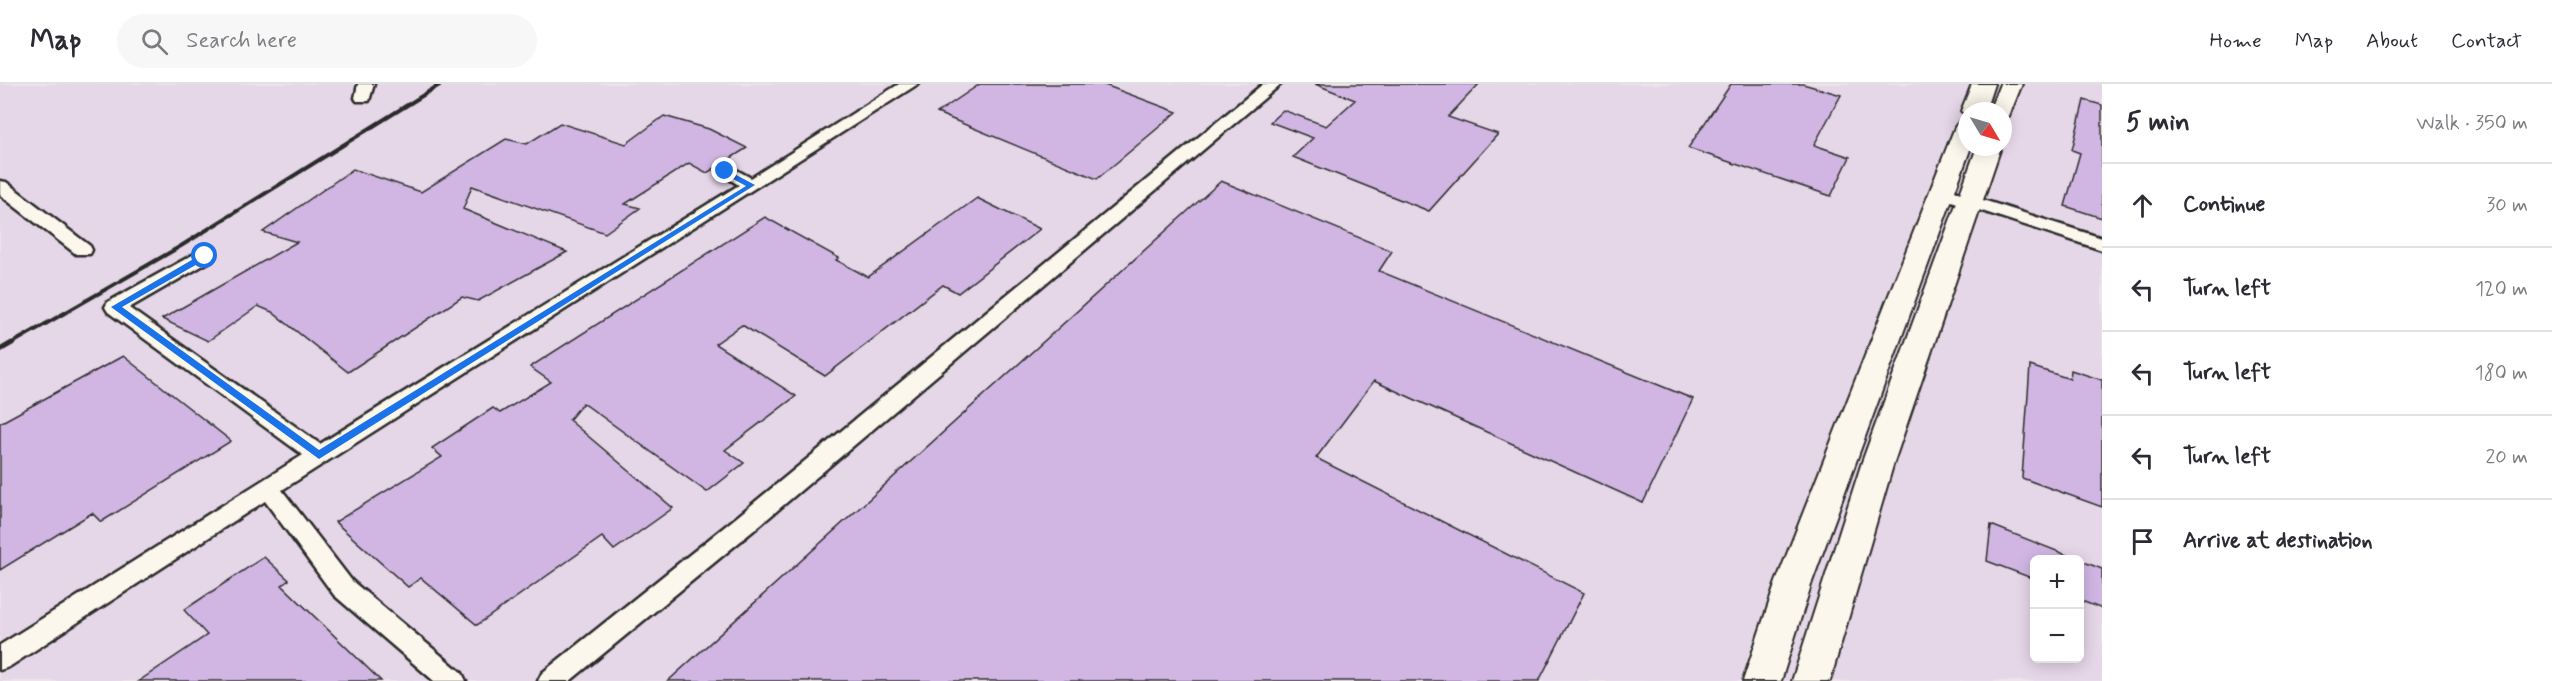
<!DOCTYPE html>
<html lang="en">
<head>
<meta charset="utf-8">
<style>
  :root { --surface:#fff; --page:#f7f7f7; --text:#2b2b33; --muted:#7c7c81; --line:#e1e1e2 }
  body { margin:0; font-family:Mynerve,sans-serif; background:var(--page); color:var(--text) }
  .controls { position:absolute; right:18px; bottom:18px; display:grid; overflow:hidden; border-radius:9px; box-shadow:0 3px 15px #0003 }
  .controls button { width:54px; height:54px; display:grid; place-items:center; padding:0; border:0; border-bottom:2px solid var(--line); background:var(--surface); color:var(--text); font:30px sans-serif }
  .compass { position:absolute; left:1958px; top:18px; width:54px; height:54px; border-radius:50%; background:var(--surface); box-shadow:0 3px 15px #0003; rotate:128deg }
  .stop { position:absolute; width:18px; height:18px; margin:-14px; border:4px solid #1a73e8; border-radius:50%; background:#fff }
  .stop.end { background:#1a73e8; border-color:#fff; box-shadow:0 2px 6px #0008 }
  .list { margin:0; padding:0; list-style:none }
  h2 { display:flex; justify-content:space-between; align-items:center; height:78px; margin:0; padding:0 24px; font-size:26px }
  h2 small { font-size:20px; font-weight:400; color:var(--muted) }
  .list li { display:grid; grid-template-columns:39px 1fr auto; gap:18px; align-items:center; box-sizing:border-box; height:84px; padding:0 24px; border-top:2px solid var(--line) }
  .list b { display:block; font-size:22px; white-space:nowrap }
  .list em { font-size:20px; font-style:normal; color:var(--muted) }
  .icon { flex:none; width:33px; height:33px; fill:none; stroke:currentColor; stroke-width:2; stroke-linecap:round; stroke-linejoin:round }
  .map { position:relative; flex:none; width:2102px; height:597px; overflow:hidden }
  header { display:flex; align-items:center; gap:36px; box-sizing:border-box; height:84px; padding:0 30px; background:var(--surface); border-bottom:2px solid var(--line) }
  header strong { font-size:28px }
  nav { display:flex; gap:33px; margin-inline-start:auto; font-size:21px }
  .search { width:420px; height:54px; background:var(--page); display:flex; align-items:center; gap:15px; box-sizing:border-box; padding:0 21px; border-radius:33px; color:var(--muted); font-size:22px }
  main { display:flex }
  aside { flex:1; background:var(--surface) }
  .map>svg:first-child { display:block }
</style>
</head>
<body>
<header>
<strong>Map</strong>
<div class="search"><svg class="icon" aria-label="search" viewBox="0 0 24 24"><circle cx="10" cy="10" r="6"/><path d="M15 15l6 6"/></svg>Search here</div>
<nav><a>Home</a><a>Map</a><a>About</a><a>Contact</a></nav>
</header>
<main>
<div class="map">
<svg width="2102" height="597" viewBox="0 0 2102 597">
  <rect width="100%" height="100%" fill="#eee4ea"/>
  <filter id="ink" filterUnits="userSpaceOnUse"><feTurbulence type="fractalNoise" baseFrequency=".0167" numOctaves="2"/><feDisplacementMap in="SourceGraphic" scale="12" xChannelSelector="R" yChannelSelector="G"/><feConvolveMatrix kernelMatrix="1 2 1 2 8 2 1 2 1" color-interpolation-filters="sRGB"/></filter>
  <g filter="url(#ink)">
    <!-- built -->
    <path fill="#e5d6e8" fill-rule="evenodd" d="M0,0H2102V597H0ZM1967,27H2003V63H1967ZM2034,476H2080V574H2034Z"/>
    <!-- building -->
    <path fill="#d1b6e4" stroke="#2b2b2b" stroke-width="1.5" d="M980,0H1102L1177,28L1097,95L937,29Z
      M1315,0H1479L1448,33L1498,50L1429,127L1293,73L1313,54L1270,38L1283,26L1326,42L1355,16Z
      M1731,0H1803L1841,11L1814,61L1850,73L1831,112L1688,64Z
      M2084,16L2102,21V134L2065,122L2080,69L2072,66Z
      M664,32L709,45L747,64L707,89L689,79L625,120L640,124L605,149L472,102L463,125L567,168L478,217L462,213L348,288L272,228L258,222L208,257L162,235L297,158L263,148L353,85L421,108L506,55L527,60L560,39L626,60Z
      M1221,97L1392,167L1379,187L1693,315L1643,419L1374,297L1316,374L1584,509L1539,597H668Z
      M977,114L1040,145L958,209L943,201L825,292L742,241L715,260L796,312L725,366L744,379L707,408L583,319L569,336L673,424L614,466L602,453L477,541L421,494L408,503L335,438L442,373L432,364L493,324L500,329L551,298L530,283L765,133L839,174L836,176L868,193Z
      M123,272L231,357L101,438L92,429L0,486V339Z
      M2030,282L2070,295L2071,286L2102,296V423L2022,394Z
      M1991,441L2077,475V476H2034V495L1987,477Z
      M264,473L289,496L282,501L381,597H139L207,551L184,526Z
      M2079,476L2102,485V525L2079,516Z"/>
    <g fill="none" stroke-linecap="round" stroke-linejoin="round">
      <defs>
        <path id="minor" d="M358,0H374L369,17H357L355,14Z
          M899,0H918L282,406L352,497L462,589L466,597H434L334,511L265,417L9,583L0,586V561L303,371L108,228L105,223L108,218L198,168H212L214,172L212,176L129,224L320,360L739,101L716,87L719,83H731L751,94Z
          M1263,0H1281L754,446L570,597H538L542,589L738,432Z
          M0,97L6,98L90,162L92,166L90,170H76L0,111Z
          M1942,103L2102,154V166L1936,112L1933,108L1936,104Z"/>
        <path id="secondary" d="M1972,0H1994L1985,27H1967V32L1961,27Z
          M2000,0H2022L2009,32L2003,33V27H1989Z
          M1967,36V63H1971L1812,498L1781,597H1743L1776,498L1955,43L1959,38Z
          M1977,63H2001L1894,378L1830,597H1792L1862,378Z"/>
      </defs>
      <!-- minor casing -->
      <use href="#minor" stroke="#2b2b2b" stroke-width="5"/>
      <!-- secondary casing -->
      <use href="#secondary" stroke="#2b2b2b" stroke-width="4"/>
      <!-- minor -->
      <use href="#minor" fill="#fbf7ec" fill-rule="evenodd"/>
      <!-- secondary -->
      <use href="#secondary" fill="#fbf7ec" fill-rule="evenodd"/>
      <!-- rail-far1 -->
      <path stroke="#2b2b2b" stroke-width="4" d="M9,261L181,162L441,0"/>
      <!-- rail -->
      <path stroke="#2b2b2b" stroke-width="5" d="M0,266L12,259"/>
    </g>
  </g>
  <!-- route -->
  <path fill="#1a73e8" d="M725,85L755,101L319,375L111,223L202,170H208V174L122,223L319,366L746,102L722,89Z"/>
</svg>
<div class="controls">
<button>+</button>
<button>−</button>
</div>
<svg class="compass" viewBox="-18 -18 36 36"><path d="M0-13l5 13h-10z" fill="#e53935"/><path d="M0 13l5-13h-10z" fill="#7c7c81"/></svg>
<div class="stop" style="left:205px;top:172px"></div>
<div class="stop end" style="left:725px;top:87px"></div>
</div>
<aside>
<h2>5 min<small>Walk · 350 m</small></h2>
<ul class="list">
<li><svg class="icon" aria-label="ahead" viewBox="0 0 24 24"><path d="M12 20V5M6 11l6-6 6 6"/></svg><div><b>Continue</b></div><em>30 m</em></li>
<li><svg class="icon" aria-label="left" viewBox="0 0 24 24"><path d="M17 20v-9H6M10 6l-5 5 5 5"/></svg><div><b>Turn left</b></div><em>120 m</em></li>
<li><svg class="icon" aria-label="left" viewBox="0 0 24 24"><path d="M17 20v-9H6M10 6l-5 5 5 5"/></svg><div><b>Turn left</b></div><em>180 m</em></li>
<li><svg class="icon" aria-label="left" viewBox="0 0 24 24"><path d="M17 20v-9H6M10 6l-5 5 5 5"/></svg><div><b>Turn left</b></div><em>20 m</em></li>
<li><svg class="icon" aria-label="arrive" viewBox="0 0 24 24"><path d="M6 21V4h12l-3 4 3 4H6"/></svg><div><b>Arrive at destination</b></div></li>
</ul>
</aside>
</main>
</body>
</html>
